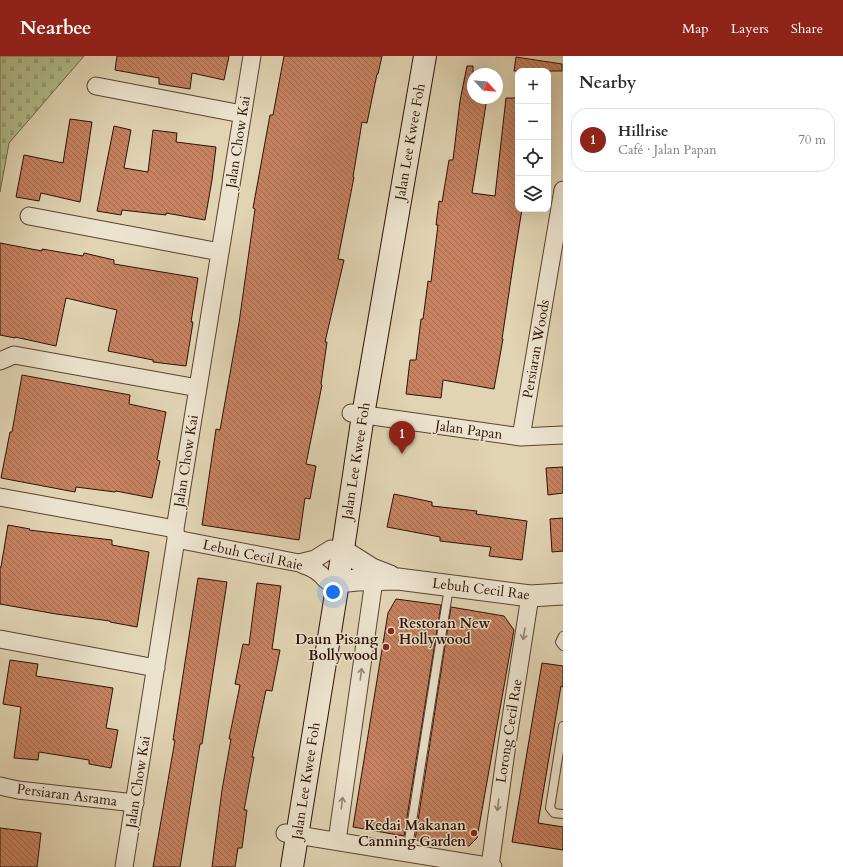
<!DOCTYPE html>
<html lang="en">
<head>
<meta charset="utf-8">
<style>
  :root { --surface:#fff; --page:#f2f2f3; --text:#2b2b33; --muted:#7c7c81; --line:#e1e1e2; --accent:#8f2418 }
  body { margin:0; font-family:Cardo,serif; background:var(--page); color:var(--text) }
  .controls { position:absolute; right:12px; top:12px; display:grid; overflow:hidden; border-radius:8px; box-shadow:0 4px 16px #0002 }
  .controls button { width:36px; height:36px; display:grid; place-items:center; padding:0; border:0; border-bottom:1px solid var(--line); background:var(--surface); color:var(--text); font:20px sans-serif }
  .compass { position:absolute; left:467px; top:12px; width:36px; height:36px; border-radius:50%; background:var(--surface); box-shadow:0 4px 16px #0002; rotate:116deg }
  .you { position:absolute; left:333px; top:536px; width:14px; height:14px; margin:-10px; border:3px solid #fff; border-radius:50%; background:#1a73e8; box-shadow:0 0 0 6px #1a73e833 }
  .badge { display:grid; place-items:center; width:26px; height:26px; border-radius:50%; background:var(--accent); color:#fff; font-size:13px; font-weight:700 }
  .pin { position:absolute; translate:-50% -33px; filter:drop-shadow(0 1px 2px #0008) }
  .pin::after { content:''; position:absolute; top:21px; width:14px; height:12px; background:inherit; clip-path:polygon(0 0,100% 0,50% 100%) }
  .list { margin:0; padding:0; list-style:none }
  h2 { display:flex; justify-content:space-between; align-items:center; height:52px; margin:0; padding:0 16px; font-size:17px }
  h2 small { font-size:13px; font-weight:400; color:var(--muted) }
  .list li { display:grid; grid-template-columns:26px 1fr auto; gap:12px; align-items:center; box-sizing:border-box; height:64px; margin:0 8px 8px; padding:0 8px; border:1px solid var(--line); border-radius:16px }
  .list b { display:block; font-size:15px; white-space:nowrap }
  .list p { margin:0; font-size:13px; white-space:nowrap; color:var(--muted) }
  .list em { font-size:13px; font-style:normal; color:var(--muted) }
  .icon { flex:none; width:22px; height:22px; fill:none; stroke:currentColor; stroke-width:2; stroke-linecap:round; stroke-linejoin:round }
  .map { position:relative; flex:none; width:563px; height:811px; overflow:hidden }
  header { display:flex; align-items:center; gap:24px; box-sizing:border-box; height:56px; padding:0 20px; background:var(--accent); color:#fff }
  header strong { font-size:19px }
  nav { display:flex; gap:22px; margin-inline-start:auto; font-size:14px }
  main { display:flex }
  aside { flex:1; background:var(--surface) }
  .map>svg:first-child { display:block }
</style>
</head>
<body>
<header>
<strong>Nearbee</strong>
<nav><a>Map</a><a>Layers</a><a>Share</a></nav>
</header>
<main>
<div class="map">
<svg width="563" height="811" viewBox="0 0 563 811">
  <defs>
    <pattern id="cemetery-stones" width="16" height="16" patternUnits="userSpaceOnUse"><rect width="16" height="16" fill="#b2bd8d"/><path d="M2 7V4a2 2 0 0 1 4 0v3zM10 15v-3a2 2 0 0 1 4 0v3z" fill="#99a178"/></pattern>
    <pattern id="building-back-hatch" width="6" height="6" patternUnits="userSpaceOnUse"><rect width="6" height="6" fill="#c68261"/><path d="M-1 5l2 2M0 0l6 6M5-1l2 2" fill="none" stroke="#a1694e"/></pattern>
  </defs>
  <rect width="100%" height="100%" fill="#e1d4b3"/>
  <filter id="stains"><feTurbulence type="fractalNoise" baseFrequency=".005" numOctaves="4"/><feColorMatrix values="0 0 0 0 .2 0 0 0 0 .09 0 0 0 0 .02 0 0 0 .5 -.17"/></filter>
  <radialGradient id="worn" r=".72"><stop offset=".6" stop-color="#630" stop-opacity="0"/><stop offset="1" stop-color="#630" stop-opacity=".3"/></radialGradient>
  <!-- cemetery -->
  <path fill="url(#cemetery-stones)" stroke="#70674a" d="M0,0H84L9,87L0,136Z"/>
  <!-- building -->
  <path fill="url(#building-back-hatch)" stroke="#2d1106" d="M117,0H229L224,24L192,17L190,33L159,28V22L115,14Z
    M284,0H382L378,18H377L367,67L362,66L353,121H354L338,203L344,204L325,286H327L321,328L322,329L306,408L316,410L310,443L305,442L299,484L202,469L216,373L220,374L239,267L255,153L253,152L270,59H273Z
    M516,1L562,8V15H514Z
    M467,10H473V42H487L472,137L495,140L506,42H518V153H522L514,203L502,283H503L494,333L443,324L441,342L406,338L410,304H416L421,263H423L428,225L431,226L438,169H436L439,145L442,146L449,104H453L460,45Z
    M70,63L92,66L80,146L41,137L39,145L16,141L24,99L63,107Z
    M114,70L131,74L124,112L148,116L153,74L177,77L176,86L216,91L212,124L205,164L166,157V159L122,154L121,159L97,155Z
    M0,187L42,195V193L83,200L84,197L114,204V208L198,222L191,266H193L186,310L153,306V304L108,295L117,254L66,242L56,290L15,281V282L0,279Z
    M22,319L130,339L129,348L166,356L157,404L160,405L152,442L116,435L115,436L76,431L75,436L1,422L10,376H12Z
    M563,411V437L548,439L546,412Z
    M394,438L432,446V450L477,455L476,458L527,465L522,504L489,500L491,491L440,485V481L387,471Z
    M563,462V495L552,496L550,463Z
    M8,469L30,473L29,474L112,484V489L149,496L137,571L110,566V565L56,558L0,548V511H1Z
    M198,522L227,526L202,688H200L180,811H153L175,684H173Z
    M257,527L281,530L272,593L280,594L272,635L266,634L252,701H254L244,754H247L242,792H238L235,811H212L222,734L231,683H229L240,629L235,628L243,588L249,589Z
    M396,543L441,549L404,780L353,771L388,557Z
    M451,551L504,560L514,574L477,782L469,790L415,784Z
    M10,604L38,608L36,620L113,632L106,672L118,674L111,712L89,708V704L39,696L38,704L14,702L21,651L3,648Z
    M542,607L563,610V631L561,630L538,767L563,771V794L512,786Z
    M0,772L41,777L37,811H0Z"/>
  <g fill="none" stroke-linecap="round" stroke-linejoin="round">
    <defs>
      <path id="service" d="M563,580L560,586L563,590
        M563,670L550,752L554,757L563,758
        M407,797L449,531"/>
      <path id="minor" d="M96,30L242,58
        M29,160L220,196
        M0,305L14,299L198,332
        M351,357L521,381L563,379
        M521,381L563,134
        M0,441L175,473
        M176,483L299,507C311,512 317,513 326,524
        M299,507L315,503L331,493
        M0,583L156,612
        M0,730L18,734L135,747
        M285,777L493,811
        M337,785L374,524
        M490,810L507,688L530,540
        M124,811L176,483L175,473L252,0"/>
      <path id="tertiary" d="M342,494L372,513L390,520
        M338,526L357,524L398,523L530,540L563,538"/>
      <path id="secondary" d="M292,811L338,526L363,359L425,0"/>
    </defs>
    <!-- service casing -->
    <use href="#service" stroke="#5a4231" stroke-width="10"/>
    <!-- minor casing -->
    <use href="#minor" stroke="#5a4231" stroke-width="19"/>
    <!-- tertiary casing -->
    <use href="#tertiary" stroke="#5a4231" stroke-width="23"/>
    <!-- secondary casing -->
    <use href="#secondary" stroke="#2d1106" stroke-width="24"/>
    <!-- service -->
    <use href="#service" stroke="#ece3ce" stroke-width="8"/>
    <!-- minor -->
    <use href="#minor" stroke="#ece3ce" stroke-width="17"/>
    <!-- tertiary -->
    <use href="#tertiary" stroke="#ece3ce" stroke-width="21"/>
    <!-- secondary -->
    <use href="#secondary" stroke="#ece3ce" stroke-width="22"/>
  </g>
  <!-- one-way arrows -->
  <defs><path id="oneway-shaft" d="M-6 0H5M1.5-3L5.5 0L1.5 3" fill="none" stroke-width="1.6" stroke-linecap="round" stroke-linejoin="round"/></defs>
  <g stroke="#968474">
    <use href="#oneway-shaft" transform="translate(524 578) rotate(99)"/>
    <use href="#oneway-shaft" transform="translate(361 618) rotate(-82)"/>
    <use href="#oneway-shaft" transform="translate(342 747) rotate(-82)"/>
    <use href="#oneway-shaft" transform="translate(498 749) rotate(98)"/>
  </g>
  <!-- markers -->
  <g fill="#8f2418" stroke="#ece3ce" stroke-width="1.5">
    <circle cx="391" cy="575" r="4"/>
    <circle cx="386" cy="591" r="4"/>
    <circle cx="474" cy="777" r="4"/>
  </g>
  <g text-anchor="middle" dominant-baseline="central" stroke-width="3" stroke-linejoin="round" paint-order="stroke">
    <!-- street labels -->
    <g font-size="14" fill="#2d1106" stroke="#ece3ce">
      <text transform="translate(238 86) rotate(-81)">Jalan Chow Kai</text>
      <text transform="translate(410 86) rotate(-80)">Jalan Lee Kwee Foh</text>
      <text transform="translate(536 293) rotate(-80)">Persiaran Woods</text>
      <text transform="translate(469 374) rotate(8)">Jalan Papan</text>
      <text transform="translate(186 405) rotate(-81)">Jalan Chow Kai</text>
      <text transform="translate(356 405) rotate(-81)">Jalan Lee Kwee Foh</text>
      <text transform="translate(253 499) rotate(12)">Lebuh Cecil Raie</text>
      <text transform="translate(481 533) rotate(7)">Lebuh Cecil Rae</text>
      <text transform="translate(509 675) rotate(-81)">Lorong Cecil Rae</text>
      <text transform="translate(306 725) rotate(-81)">Jalan Lee Kwee Foh</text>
      <text transform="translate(138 726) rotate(-81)">Jalan Chow Kai</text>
      <text transform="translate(67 739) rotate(7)">Persiaran Asrama</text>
    </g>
    <!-- poi labels -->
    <g font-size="14" font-weight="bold" fill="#2d1106" stroke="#ece3ce" text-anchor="end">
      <text x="399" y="567" text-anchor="start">Restoran New<tspan x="399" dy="16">Hollywood</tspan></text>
      <text x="378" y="583">Daun Pisang<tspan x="378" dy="16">Bollywood</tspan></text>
      <text x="466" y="769">Kedai Makanan<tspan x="466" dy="16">Canning Garden</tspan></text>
    </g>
  </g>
  <rect width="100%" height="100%" filter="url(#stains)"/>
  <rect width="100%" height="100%" fill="url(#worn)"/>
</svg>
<div class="controls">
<button>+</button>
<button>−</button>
<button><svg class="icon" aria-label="locate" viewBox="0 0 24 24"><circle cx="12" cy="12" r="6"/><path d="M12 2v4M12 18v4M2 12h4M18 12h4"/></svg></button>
<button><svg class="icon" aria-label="layers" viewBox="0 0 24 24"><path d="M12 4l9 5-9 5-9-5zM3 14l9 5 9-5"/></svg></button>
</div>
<svg class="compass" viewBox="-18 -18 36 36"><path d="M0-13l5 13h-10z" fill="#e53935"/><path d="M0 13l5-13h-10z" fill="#7c7c81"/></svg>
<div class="you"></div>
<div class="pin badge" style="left:402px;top:398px">1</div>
</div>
<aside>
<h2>Nearby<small></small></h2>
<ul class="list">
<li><span class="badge">1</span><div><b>Hillrise</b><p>Café · Jalan Papan</p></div><em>70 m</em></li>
</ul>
</aside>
</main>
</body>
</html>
